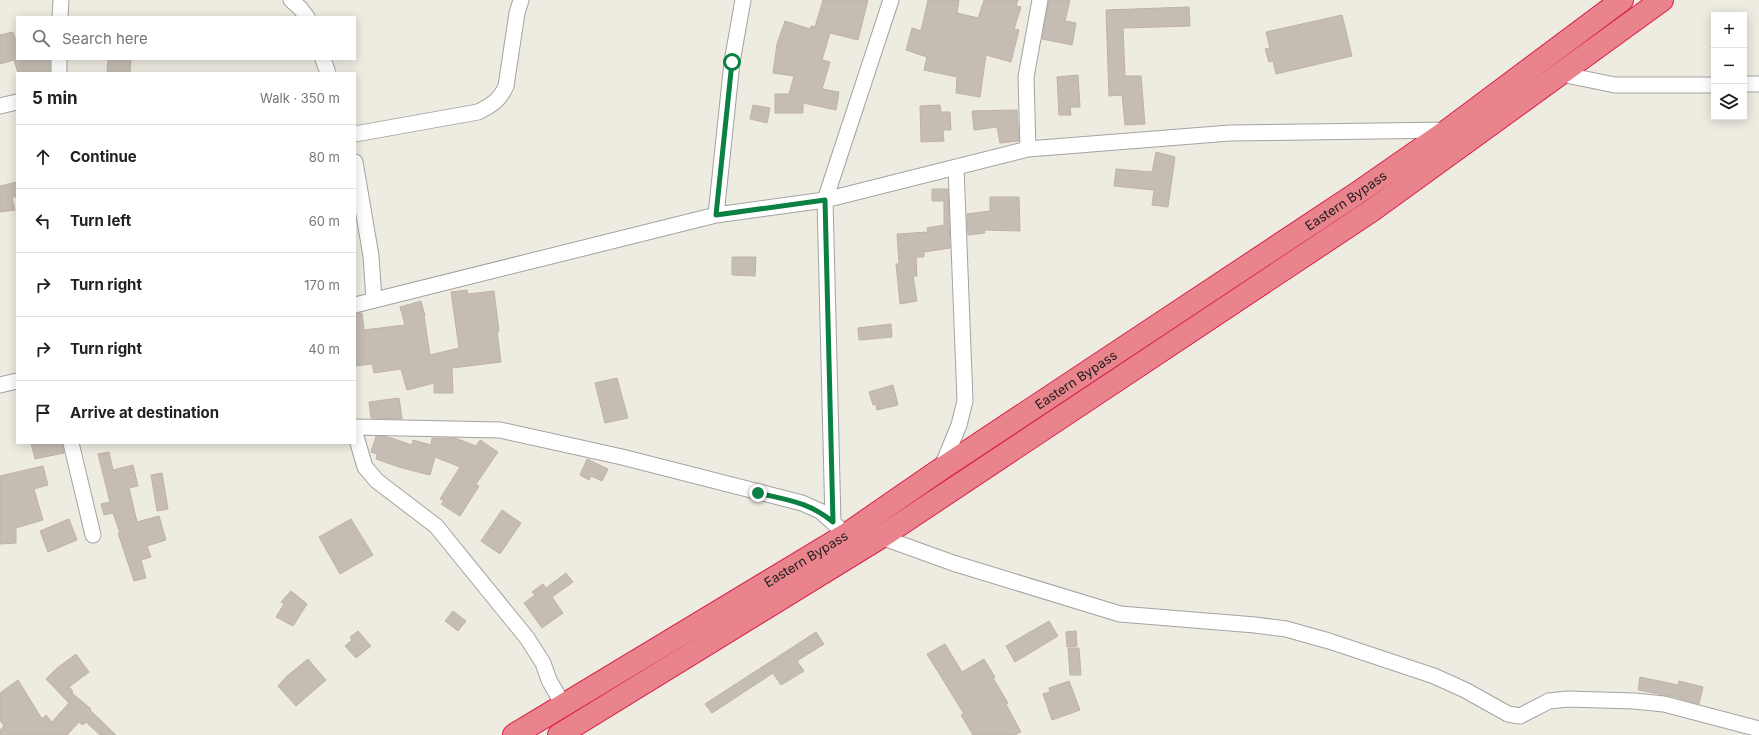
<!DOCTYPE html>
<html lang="en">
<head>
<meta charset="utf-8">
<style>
  :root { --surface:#fff; --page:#f6f6f6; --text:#202124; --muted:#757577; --line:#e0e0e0 }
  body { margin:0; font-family:Inter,sans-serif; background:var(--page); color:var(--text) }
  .controls { position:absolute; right:12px; top:12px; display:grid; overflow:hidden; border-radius:0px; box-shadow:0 2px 10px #0003 }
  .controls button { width:36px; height:36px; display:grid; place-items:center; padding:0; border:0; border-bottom:1px solid var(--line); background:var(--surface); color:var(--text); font:20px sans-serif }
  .stop { position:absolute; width:12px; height:12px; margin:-9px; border:3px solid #0b8043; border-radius:50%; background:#fff }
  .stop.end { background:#0b8043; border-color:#fff; box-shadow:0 1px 4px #0008 }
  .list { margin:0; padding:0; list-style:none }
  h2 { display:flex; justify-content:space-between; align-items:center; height:52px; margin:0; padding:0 16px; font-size:17px }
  h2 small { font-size:13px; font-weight:400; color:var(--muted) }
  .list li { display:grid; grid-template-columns:26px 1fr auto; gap:12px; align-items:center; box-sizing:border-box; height:64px; padding:0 16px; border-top:1px solid var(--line) }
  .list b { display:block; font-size:15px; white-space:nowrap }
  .list em { font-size:13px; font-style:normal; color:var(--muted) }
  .icon { flex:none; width:22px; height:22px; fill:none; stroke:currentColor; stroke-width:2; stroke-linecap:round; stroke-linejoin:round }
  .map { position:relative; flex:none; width:1759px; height:735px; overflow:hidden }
  .search { position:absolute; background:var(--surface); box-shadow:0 2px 10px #0003; left:16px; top:16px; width:340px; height:44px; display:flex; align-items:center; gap:10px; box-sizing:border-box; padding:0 14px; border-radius:0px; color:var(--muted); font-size:15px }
  .panel { position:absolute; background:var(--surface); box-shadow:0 2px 10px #0003; left:16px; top:72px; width:340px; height:372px; border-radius:0px }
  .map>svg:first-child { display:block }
</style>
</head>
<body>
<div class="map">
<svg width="1759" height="735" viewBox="0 0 1759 735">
  <rect width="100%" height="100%" fill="#eeebe1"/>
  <!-- building -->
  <path fill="#c5bdb4" stroke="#c0b2a3" d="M823,0H868L858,40L830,33L822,60L830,62L822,89L839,92L836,110L803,103V113H775V94H789L794,76L773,73L777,44L785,21L810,29L811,26L815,27Z
    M928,0H959L957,13L978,18L984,0H1018L1016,6L1021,7L1014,29L1019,30L1011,62L986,55L980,97L956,93L957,77L924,70L927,57L906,50L912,28L921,31Z
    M1049,0H1070L1065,21L1076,23L1072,45L1042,39Z
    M1189,7L1190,26L1123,28L1125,76H1141L1145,124L1125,125L1122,95L1109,96L1106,10Z
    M1342,15L1352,56L1276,74L1273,61L1269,62L1265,49L1270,48L1266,32Z
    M13,32L17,44V59H50V73H18L14,60L0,64V35Z
    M108,59H131L130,73H107Z
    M1078,75L1080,107H1070L1071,115H1059L1057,77Z
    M753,105L770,108L767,123L750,119Z
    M940,105L941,112H950L951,130H943L944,141L921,142L920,106Z
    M1017,110L1019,141L1000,143L997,127L974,130L972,111Z
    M1156,152L1175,157L1168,207L1152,205L1154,190L1114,186L1116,169L1152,172Z
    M17,182V197H12L15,210L0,212V186Z
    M932,189H948L950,248L924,252V257H916L917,276H913L917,301L900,304L896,264H899L897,234L928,232L927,228L944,225V201H932Z
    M990,197H1019L1020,231L984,230L985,233L968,235L967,214L990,211Z
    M732,257H756L755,276L732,275Z
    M467,290L468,294L494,291L499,331H497L501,362L452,368L453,393H434V383L407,390L401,369L374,373L372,364L355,366V314L362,313L364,330L405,325L400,307L421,301L425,316H424L430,355L459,348L451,292Z
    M891,324L892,337L859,340L858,328Z
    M617,378L628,418L605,423L595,383Z
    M893,385L898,405L877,410L876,404L873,405L869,392Z
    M399,398L402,419L371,418L369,402Z
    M376,436L388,437L412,445L413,440L431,445L432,438H455L476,446L480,440L498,452L476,484L479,486L460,516L441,504L444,501L440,499L460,467L435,457L430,475L402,468L376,459L377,454L371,452Z
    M31,443H62L64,453L35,459Z
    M109,452L113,470L133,465L138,486L129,488L137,522L159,516L166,540L147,546L151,557L141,560L146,578L134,581L118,533H120L113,513L104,515L101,504L110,502L98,454Z
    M587,459L608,469L602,481L591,476L589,480L580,475Z
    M43,466L48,485L34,489L43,520L16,528V543L0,544V476Z
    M162,473L168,509L157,511L151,475Z
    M502,510L521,523L500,554L481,541Z
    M69,519L77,540L48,552L40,531Z
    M351,519L373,555L340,574L319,537Z
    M566,573L573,582L552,597L563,613L542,628L524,603L535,595L532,592L543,584L546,588Z
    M291,591L307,604L293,626L276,617L284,604L281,602Z
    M453,611L466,621L458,631L445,621Z
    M1049,621L1058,636L1015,662L1006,646Z
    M358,631L371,646L356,658L345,646L352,640L350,637Z
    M1076,631L1077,646L1067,647L1066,632Z
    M816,632L824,644L797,661L804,671L781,685L773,673L712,713L705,704Z
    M945,644L962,672L984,659L995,677L993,678L1008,703L1006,704L1021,732L1015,735H973L961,715L964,714L927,654Z
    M1068,648H1079L1081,675H1070Z
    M76,654L89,672L69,687L73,691L72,693L91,709L90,710L116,735H100L86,722L83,725L79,722L67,735H0V730L4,726L0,720V693L18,680L42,719L46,715L52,722L69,703L46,679L57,668Z
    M308,659L326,680L296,706L278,686L287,676Z
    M1640,677L1678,685L1679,681L1703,687L1699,704L1675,697L1638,690Z
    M1069,681L1080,710L1052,720L1043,694L1050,692L1049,688Z"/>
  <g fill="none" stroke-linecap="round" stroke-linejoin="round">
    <defs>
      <path id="street" d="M291,0L300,8L307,17
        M60,17L61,0
        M323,59L328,73
        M59,73V59
        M1561,74L1615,85H1714
        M1744,84H1759
        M0,106L17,102
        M355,134L478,112C492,105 500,100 506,86L517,13L521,0
        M1028,149L1026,77L1040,0
        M355,162L371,256L374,300
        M716,215L732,62L743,0
        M355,305L716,215L825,200L1028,149L1230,133L1448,130
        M0,385L17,381
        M355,427L500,430L622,457L802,503L820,511L838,527
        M355,433L365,467L377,481L436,526L527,638L543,663L549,680L563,705
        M71,443L93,535
        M941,469L959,425L965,401L956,167
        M833,522L825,200L891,0
        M881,537L953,563L1120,614L1255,625L1286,629L1329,641L1434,676L1465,690L1508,714L1520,716L1549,701L1568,699L1634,701L1664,704L1759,729"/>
      <g id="highway">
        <path id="s1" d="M514,735L847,534L941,469L1356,194L1448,130L1622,0"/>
        <path d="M559,735L881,537L1371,211L1662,0"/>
      </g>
    </defs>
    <!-- street casing -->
    <use href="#street" stroke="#a3a3a3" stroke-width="17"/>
    <!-- highway casing -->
    <use href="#highway" stroke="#db1e4a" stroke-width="24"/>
    <!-- street -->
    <use href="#street" stroke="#fff" stroke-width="15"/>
    <!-- highway -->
    <use href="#highway" stroke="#e9848c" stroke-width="22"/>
  </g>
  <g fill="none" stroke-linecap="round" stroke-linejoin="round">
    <!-- route -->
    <path stroke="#0b8043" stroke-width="5" d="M732,62L716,215L825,200L833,522C809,502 787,500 758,493"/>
  </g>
  <g text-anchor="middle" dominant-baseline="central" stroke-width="3" stroke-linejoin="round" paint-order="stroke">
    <!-- street labels -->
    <g font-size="13" fill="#1c1c1c" stroke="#fff">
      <text stroke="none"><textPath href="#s1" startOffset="989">Eastern Bypass</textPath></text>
      <text stroke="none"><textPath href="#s1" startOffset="665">Eastern Bypass</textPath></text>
      <text stroke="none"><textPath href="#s1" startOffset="341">Eastern Bypass</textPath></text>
    </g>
  </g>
</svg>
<div class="controls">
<button>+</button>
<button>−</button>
<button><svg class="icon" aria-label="layers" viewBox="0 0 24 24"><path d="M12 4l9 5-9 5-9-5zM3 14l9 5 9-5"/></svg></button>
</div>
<div class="stop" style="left:732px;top:62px"></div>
<div class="stop end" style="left:758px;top:493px"></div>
<div class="search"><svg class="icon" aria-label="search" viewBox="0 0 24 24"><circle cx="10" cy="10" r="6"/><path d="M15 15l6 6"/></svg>Search here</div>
<section class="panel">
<h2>5 min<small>Walk · 350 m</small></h2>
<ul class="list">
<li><svg class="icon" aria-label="ahead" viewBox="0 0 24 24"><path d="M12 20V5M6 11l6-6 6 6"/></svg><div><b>Continue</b></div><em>80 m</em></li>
<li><svg class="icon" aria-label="left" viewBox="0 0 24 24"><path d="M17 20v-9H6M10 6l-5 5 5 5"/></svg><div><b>Turn left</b></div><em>60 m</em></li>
<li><svg class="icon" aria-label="right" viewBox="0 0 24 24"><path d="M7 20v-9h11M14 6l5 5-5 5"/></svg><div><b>Turn right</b></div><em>170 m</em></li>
<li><svg class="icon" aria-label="right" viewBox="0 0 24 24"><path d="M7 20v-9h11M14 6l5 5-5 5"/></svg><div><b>Turn right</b></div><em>40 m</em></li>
<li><svg class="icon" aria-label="arrive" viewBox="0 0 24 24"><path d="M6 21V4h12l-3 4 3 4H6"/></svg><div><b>Arrive at destination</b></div></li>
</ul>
</section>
</div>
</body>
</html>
